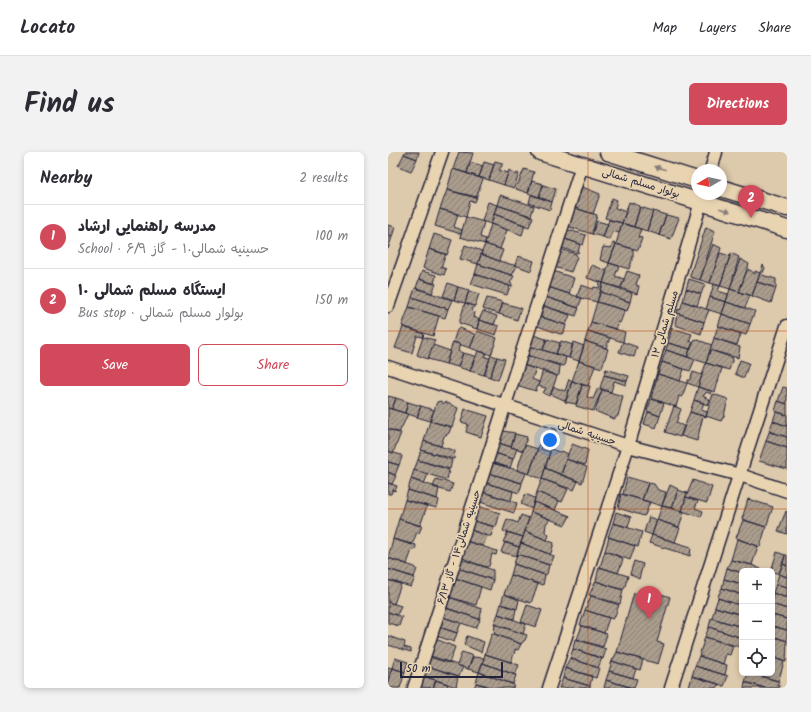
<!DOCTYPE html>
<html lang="en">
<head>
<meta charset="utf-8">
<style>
  :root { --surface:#fff; --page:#f2f2f3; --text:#2b2b33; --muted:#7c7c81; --line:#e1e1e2; --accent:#d1495b }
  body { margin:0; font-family:Kalam,"Playpen Sans Arabic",sans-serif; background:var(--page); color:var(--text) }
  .controls { position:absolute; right:12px; bottom:12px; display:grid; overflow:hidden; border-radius:6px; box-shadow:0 2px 6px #0003 }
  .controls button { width:36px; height:36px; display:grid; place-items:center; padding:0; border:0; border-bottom:1px solid var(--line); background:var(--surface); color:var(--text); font:20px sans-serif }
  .compass { position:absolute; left:303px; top:12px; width:36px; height:36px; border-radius:50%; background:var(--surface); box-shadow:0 2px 6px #0003; rotate:261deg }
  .scale { position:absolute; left:12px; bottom:10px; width:103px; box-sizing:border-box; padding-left:4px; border:2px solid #22223b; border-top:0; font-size:11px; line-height:14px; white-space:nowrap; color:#22223b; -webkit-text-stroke:3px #e9d4b2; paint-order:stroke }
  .you { position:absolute; left:162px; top:288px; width:14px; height:14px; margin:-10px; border:3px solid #fff; border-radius:50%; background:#1a73e8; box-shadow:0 0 0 6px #1a73e833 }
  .badge { display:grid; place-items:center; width:26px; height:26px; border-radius:50%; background:var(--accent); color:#fff; font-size:13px; font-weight:700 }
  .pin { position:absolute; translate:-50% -33px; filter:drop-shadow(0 1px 2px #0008) }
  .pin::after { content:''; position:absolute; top:21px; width:14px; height:12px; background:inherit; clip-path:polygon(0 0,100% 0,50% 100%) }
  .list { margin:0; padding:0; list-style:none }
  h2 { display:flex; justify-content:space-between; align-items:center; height:52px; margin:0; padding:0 16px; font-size:17px }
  h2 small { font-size:13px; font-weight:400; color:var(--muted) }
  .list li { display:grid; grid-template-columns:26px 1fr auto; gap:12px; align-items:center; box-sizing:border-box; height:64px; padding:0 16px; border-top:1px solid var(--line) }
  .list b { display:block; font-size:15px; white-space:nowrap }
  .list p { margin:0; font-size:13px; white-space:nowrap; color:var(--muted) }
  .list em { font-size:13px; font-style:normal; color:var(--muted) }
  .actions { display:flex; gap:8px; padding:12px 16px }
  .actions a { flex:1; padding:9px 0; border:1px solid var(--accent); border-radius:6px; text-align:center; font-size:14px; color:var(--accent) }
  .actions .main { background:var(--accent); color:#fff }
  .icon { flex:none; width:22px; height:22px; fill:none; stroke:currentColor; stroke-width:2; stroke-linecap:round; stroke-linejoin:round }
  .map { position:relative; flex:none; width:399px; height:536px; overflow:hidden; border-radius:6px }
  header { display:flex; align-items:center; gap:24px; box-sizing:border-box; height:56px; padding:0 20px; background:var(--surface); border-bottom:1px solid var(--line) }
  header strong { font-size:19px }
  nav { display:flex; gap:22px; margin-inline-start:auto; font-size:14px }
  .intro { display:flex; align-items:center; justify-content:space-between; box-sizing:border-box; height:96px; padding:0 24px }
  h1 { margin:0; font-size:28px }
  .button { padding:10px 18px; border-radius:6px; background:var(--accent); color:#fff; font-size:14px; font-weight:700 }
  main { display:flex; gap:24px; padding:0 24px }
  aside { flex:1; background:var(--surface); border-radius:6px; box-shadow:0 2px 6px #0003 }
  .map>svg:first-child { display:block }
</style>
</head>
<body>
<header>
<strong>Locato</strong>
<nav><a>Map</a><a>Layers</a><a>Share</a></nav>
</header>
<div class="intro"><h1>Find us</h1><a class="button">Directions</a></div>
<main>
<aside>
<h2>Nearby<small>2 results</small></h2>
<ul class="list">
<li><span class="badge">1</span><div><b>مدرسه راهنمایی ارشاد</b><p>School · حسینیه شمالی۱۰ - گاز ۶/۹</p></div><em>100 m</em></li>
<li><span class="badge">2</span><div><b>ایستگاه مسلم شمالی ۱۰</b><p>Bus stop · بولوار مسلم شمالی</p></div><em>150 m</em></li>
</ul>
<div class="actions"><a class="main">Save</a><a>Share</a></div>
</aside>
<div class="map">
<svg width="399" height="536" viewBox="0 0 399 536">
  <defs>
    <pattern id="building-hatch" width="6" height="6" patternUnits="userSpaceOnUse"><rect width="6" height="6" fill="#ab9d8d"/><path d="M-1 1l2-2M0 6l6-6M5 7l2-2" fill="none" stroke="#8b8074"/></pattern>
  </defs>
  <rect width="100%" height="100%" fill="#ddc9ab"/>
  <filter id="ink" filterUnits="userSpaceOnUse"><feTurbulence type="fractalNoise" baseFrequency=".025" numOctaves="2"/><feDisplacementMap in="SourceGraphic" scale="8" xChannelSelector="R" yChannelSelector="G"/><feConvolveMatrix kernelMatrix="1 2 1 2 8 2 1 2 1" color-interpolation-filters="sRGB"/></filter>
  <g filter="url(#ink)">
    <!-- building -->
    <path fill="url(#building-hatch)" stroke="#22223b" d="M17,0H31L29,7L16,2Z
      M71,0L85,1L79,21L65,17Z
      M16,2L29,7L23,19L10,14Z
      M107,9L114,11V14L111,18L120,21L116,33L101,28Z
      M82,10L95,14L91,25L79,21Z
      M96,10L106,13L101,28L91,25Z
      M65,17L95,27L88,46L59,38Z
      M136,17L146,20L140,41L128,37Z
      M121,18L128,23L129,21L131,22L126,36L116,33Z
      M144,29L155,32L151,45L140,41Z
      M155,33L168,37L164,50L151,45Z
      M192,34L212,42L205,62L184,55Z
      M59,38L89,45L87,50L82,49L78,65L52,57Z
      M112,43L146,54L143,64L109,53Z
      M143,43L164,50L162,58L141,51Z
      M224,46L229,48L227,56L238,60L234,71L217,66Z
      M100,50L109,53L103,72L94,69Z
      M241,50L252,54L246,75L234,71Z
      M109,53L145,65L141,75L106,62Z
      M184,55L209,63L204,82L179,74Z
      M252,55L265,59L259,79L246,75Z
      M52,57L70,62L66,75L74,78L73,82L47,74Z
      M265,59L278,63L271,83L259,79Z
      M106,62L137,73L134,83L103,72Z
      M278,63L291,66L283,87L271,83Z
      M78,65L96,70L92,85L98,87L97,92L72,85Z
      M221,68L234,71L231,81L225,79L222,88L215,85Z
      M209,69L220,72L215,85L204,82Z
      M234,71L253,77L250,85L254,86L250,98L228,92Z
      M103,72L119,78L112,97L97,92Z
      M0,73L7,75L4,85L0,83Z
      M318,75L327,79L312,128L302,125V123Z
      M177,77L198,83L195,93L174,86Z
      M46,82L64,88L59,103L41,97Z
      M0,83L4,85L0,97Z
      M174,86L192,92L190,101L171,95Z
      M225,91L228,92L221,111L212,108L215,95L223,96Z
      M97,92L115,98L111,109L93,102Z
      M228,92L245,97V105L241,117L221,111Z
      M325,92L333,96L322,131L312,128Z
      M77,93L94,99L90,112L72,107Z
      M41,97L58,102L53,115L58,117L56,123L35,116Z
      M172,97L188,102L189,105L183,120L166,115Z
      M332,101L342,104L332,134L322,131Z
      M343,101L351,105L342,137L332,134Z
      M93,102L111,109L129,114L124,123L120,122L90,112Z
      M130,104L146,109L143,119L127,113Z
      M352,107L361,112L351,140L342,137Z
      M221,111L231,114L227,124L236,127L233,136L215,131Z
      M90,112L126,124L122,131L124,132V135L87,122Z
      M204,113L219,119L215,131L199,126Z
      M375,113L377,116L374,123L388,127V136L369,130Z
      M359,118H362L367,122V119L372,121L364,144L351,140Z
      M34,119L48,123L46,132L31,127Z
      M165,119L186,126L181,142L160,135Z
      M239,119L251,123L248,133L251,134L249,142L233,136Z
      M87,122L122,134L119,143L83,132Z
      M31,127L48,132L44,141L28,136Z
      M301,127L317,132L313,142L298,137Z
      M212,130L215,131L209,150L189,145L193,133L205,137L206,135L211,136Z
      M369,130L388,136L383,151L364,144Z
      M60,131L70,135L66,148L55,144Z
      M215,131L244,141L242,150L213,140Z
      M326,132L332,134L330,139L340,142L338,150L322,145Z
      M70,135L81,138L77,151L66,148Z
      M160,135L194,146L190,156L155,144Z
      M27,136L64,148L60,157L24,145Z
      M298,137L313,142L309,154L295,149Z
      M342,137L362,143L357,156L338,150Z
      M81,139L91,142L87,154L77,151Z
      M213,140L242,150L239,159L209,150Z
      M155,144L191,156L188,164L153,153Z
      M24,145L60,157L57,166L21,155Z
      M322,145L338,150L334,162L318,157Z
      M99,146L115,150L111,162L95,157Z
      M295,149L321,158L316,170L289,161L290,157L292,158Z
      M209,150L237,158L232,171L229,170L230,173L228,177L203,170Z
      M338,150L367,159L362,172L334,162Z
      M77,151L86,154L84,158L86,160L85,166L87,165L91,168L89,177L71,171Z
      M115,151L133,156L129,168L111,162Z
      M153,153L182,163L178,173L150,164Z
      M21,155L51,164L45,184L14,174Z
      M95,159L109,164L106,173L91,168Z
      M289,161L316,170L313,182L287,173Z
      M334,162L362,172L358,183L330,174Z
      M150,164L178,173L176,181L172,182L147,173Z
      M91,168L111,174L108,183L89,177Z
      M203,170L237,180L235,190L200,179Z
      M330,174L353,182L349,193L326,186Z
      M15,175L36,182L35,185L29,184L24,201L7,196Z
      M72,176L86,182L87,184L82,196L65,190L69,178Z
      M284,176L304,182L301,189L305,190L302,197L280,191Z
      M89,179L109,186L103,203L82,196Z
      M200,179L222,186L218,196L197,189Z
      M145,183L158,187L155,198L141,194Z
      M35,185L47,188L40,207L29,203Z
      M326,186L352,195L350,206L322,198Z
      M159,187L172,191L168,202L155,198Z
      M307,187L324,193L318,211L299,205Z
      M173,189L185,193L181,206L168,202Z
      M197,189L220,197L214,216L191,209Z
      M65,190L72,192L70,199L75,201L70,215L58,212Z
      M185,190L196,194L191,209L181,206Z
      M235,190L249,195L246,205L231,200Z
      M280,191L302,197L299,205L278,198Z
      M45,193L62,199L58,212L40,207Z
      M141,194L178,205L176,214L138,203Z
      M278,198L307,207L302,219L274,210Z
      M322,198L345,206L341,218L318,211Z
      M90,199L99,201L97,205L102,206L96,223L82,219Z
      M75,201L87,204L82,219L70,215Z
      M103,203L109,205L102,225L96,223Z
      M138,203L172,214L171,223L169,224L135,213Z
      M109,205L117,207L110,228L102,225Z
      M352,208L361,211L356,226L347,222Z
      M191,209L207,214L200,234L184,229Z
      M274,210L296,217L292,229L270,222Z
      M318,211L334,216L327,240L310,235Z
      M135,213L148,217L144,227L151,230L148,239L128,233Z
      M218,217L241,224L239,229L216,223Z
      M155,218L169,224L162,244L155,241L158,236L150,234Z
      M305,220L314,223L310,235L299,231L300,228H302Z
      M270,222L299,231L294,245L291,244L288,255L263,246Z
      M216,223L239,229L238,233L226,229L223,240L212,236Z
      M181,227L184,229L178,249L163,242L166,235L177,239Z
      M184,229L194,233L188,252L177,250Z
      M194,233L202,234L199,245L205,247L210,236L214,238L205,259L188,254Z
      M310,235L323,239L322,242L319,240L315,244L322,248L320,253L306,248Z
      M395,235L399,236V252L390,249Z
      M214,238L235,244L230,264L226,267L207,259Z
      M325,242L340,247L336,264L333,269L318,264Z
      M0,244L8,246L4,257L0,256Z
      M8,246L20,250L17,261L4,257Z
      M263,247L276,251L272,264L259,259Z
      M306,248L316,251L313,258L319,260L318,265L302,260Z
      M53,249L55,252L57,250L70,256L64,275L42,269L49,250Z
      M390,249L399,252V263L387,259Z
      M20,250L33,254L29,265L17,261Z
      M33,254L46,258L42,269L29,265Z
      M286,254L293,257L288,271L296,274L292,285L277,280Z
      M0,256L20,262L11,281L0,277Z
      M77,257L100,264L93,285L78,280L80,272L73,270Z
      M260,260L272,264L268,276L256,272Z
      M302,260L315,264L309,289L293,284Z
      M388,260L399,263V274L385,269Z
      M42,269L63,275L61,281L56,284L53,294L36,289Z
      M385,269L399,274V285L381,279Z
      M0,277L13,281L5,301L0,299Z
      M115,279L127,281L123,295L111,291Z
      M381,280L399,285V296L378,289Z
      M127,282L139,285L135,299L123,295Z
      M154,284L158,285L153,297L162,300L154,327L141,322Z
      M36,289L67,299L66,307L33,298Z
      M378,289L399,296V317L371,309Z
      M111,291L129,297L125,307L107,301Z
      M184,292L200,298L197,313L178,307Z
      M137,293L150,297L141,322L129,318Z
      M163,297L171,300L174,299L180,302L173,323L157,316Z
      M33,298L64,308L62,317L30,308Z
      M0,299L13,303L14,305L11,313L0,310Z
      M107,301L125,307L122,316L104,311Z
      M178,307L199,315L194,331L173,323Z
      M30,308L61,318L59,328L26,318Z
      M0,310L11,313L7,323L0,320Z
      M103,310L138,321L134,331L101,321Z
      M157,316L190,329L186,338L154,327Z
      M26,318L40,322L36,332L23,327Z
      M0,320L8,324L4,332L0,331Z
      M101,321L133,331L134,332L131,341L98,331Z
      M239,325L260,331L254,348L235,342Z
      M23,327L51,336L49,347L20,338Z
      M48,327L65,332L62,340L45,335Z
      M154,327L180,337L174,350L149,340Z
      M305,328L324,335L319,351L298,345Z
      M0,331L9,334L7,339L5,337L3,342H0Z
      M98,331L125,339L123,349L95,340Z
      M260,331L266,332L270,338L278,340L274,354L254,348Z
      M282,333L290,337L284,356L274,354Z
      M20,338L50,347L51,348L49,356L17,348Z
      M290,338L299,341L294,359L284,356Z
      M95,340L129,351L126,361L92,350Z
      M149,340L171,349L167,358L146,350Z
      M137,342L147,346L144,357L133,352Z
      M233,342L262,350L257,363L256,364L230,356Z
      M298,345L310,349L307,356L315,359L313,365L294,359Z
      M360,347L385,355L378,375L354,367Z
      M17,348L39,354L32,374L11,367Z
      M146,350L182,364L177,373L143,360Z
      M90,354L112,361L108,375L86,369Z
      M274,354L296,360L291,375L269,368Z
      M398,359L399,360V382L390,379Z
      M143,360L162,367L158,372L157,380L161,383L159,388L137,379Z
      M228,360L243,365L240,375L225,371Z
      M133,363L141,366L135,385L115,379L119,367L130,371Z
      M261,365L269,368L264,383L256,380Z
      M11,367L34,374L31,381L29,380L24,393L5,387Z
      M269,368L292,376L287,390L264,383Z
      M355,368L378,375L372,395L348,386Z
      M86,369L106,375L103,384H99L83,378Z
      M225,371L254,380L250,395L220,385Z
      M83,378L99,384L95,394L78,389Z
      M137,379L166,391L163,401L161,402L133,391Z
      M120,380L135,385L131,395L115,390Z
      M264,383L303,395L302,404L261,391Z
      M221,385L247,394L242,408L217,399Z
      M5,387L28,393L27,398H24L19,412L0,406Z
      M349,387L370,394L364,413L343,408Z
      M78,389L109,399L108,403L104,402L101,414L99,415L86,411L73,405Z
      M117,390L131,395L129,404L113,400Z
      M133,391L166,404L163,412L161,413L129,402Z
      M217,399L234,406L235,408L230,421L212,415Z
      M389,400L397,403L391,422L383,419Z
      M129,402L161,413L159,422L157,423L126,412Z
      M397,403H399V414L395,412Z
      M0,406L27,415L29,417L26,425L0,417Z
      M73,407L105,418V428L70,416Z
      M343,408L364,413L373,417L372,419H354V421L339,416Z
      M246,409L255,412L251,427L242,422Z
      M126,412L157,423L155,433L123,423Z
      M395,412L399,414V425L391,422Z
      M211,415L240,424L236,437H231L208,429Z
      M70,416L105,428L102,438L67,426Z
      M339,416L354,421V432L336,427Z
      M0,417L27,426L23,435L0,428Z
      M391,422L399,425V435L388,432Z
      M123,423L150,432L143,451L116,442Z
      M67,426L93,435L88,453L61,445Z
      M336,427L354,432V443L334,436Z
      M0,428L13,432L6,452L0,450Z
      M208,429L235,438L232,452L201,443Z
      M388,432L399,435V446L385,441Z
      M334,436L354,443V454L330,446V444Z
      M246,441L268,448L270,441L282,445L269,490L276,492L270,512L229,500Z
      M385,441L399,446V457L384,452Z
      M116,442L131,448L129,457L113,452Z
      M203,444L231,453L226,466L225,467L197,458Z
      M61,445L94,457L92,466L91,467L59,456L57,454Z
      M330,446L354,454V463L327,455Z
      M0,450L13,454L10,461L8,463L0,460Z
      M113,452L128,457L126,467L110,462Z
      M384,452L399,457V467L384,463Z
      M139,453L154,458L148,475L133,470Z
      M327,455L354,463V475L324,466Z
      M57,456L91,467L92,468L88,476L55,465Z
      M197,458L221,466L216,481L192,473Z
      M0,460L14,465L11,474L0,471Z
      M110,462L138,472L135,482L106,472Z
      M384,463L399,467V478L384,474Z
      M55,465L73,471L69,481L51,475Z
      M323,466L354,475V486L321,475Z
      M107,472L139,483L137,488L133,492L106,482Z
      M194,474L219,482L215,495L189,487Z
      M384,474L399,478V489L384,484Z
      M51,475L69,481L66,490L49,484Z
      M321,475L354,486L352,495L317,485Z
      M104,481L133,492L130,498L127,497V499L123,510L97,502Z
      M0,484L17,490L16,495L23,497V500L0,493Z
      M79,484L96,490L93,500L76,493Z
      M384,484L399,489L398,510L384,505Z
      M317,485L345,494L342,503L338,502L335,512L311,504Z
      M48,487L67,495L61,511L41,505Z
      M187,487L218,497L215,507L185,497Z
      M185,497L214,506L210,516L182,506Z
      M74,500L85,504L80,517L69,513Z
      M229,500L255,508L252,518L224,509Z
      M97,502L131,513L127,523L95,511Z
      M43,504L75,515L71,524L39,514Z
      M311,504L339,513L337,523L307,514Z
      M85,505L96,506L91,520L80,517Z
      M384,505L396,510L391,527L389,529L364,521H384Z
      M7,506L20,510L17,520L4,516Z
      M182,506L211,516L208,526L177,516Z
      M224,509L248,517L245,526L221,519Z
      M95,511L128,523L125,532L91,520Z
      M39,514L70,524L68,535L35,524Z
      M307,514L340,524L336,534L304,524Z
      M0,515L4,516L0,530Z
      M4,516L17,520L12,536H0Z
      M177,516L204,524L202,534L175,526Z
      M221,519L249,527L246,536L218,528Z
      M91,520L121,531L126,533L125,536H104L88,531Z
      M360,521L391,529L389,533L392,534L391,536H377L357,530Z
      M35,524L48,528L45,536L32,535Z
      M304,524L331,532L329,536H301Z
      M175,526L202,534V536H171Z
      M48,528L60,532L59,536H45Z
      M218,528L244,536H245H216Z
      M357,530L377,536H356Z
      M88,531L97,533L104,536H86Z"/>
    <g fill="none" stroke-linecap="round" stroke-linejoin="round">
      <defs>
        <path id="street" d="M323,18L328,0
          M0,154L54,0
          M0,215L240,294L352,323L399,339
          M26,536L194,13
          M161,536L240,294L313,50
          M283,536L399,174"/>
        <path id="secondary" d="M152,0L399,77
          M220,0L309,28
          M333,36L399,56"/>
      </defs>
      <!-- street casing -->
      <use href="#street" stroke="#22223b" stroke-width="15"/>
      <!-- secondary casing -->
      <use href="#secondary" stroke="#22223b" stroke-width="19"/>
      <!-- street -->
      <use href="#street" stroke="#e9d4b2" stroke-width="12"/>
      <!-- secondary -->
      <use href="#secondary" stroke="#e9d4b2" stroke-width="16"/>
    </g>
    <!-- one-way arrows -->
    <defs><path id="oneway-solid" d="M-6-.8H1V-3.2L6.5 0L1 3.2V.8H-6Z"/></defs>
    <g fill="#867b76">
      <use href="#oneway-solid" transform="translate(272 16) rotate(-163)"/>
      <use href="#oneway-solid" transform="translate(337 58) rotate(17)"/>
    </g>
  </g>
  <!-- grid -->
  <path fill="none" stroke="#b64b18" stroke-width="1" stroke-opacity="0.55" d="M200,0V536M0,179H399M0,357H399"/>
  <g text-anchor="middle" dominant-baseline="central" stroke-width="3.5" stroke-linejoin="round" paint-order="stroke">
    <!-- street labels -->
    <g font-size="10" fill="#22223b" stroke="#e9d4b2">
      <text transform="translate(253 31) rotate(17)">بولوار مسلم شمالی</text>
      <text transform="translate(277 172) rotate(-73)">مسلم شمالی ۱۲</text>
      <text transform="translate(199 281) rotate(18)">حسینیه شمالی</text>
      <text transform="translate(71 395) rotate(-72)">حسینیه شمالی۱۴ - گاز ۶/۱۳</text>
    </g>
  </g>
</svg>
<div class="controls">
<button>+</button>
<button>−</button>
<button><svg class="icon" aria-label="locate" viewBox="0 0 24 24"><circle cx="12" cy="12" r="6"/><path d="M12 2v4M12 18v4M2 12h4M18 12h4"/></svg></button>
</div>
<svg class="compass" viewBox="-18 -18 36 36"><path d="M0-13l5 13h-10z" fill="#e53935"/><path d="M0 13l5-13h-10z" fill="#7c7c81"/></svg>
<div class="scale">50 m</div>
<div class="you"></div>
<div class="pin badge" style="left:261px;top:467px">1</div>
<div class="pin badge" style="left:363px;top:66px">2</div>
</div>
</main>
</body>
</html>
